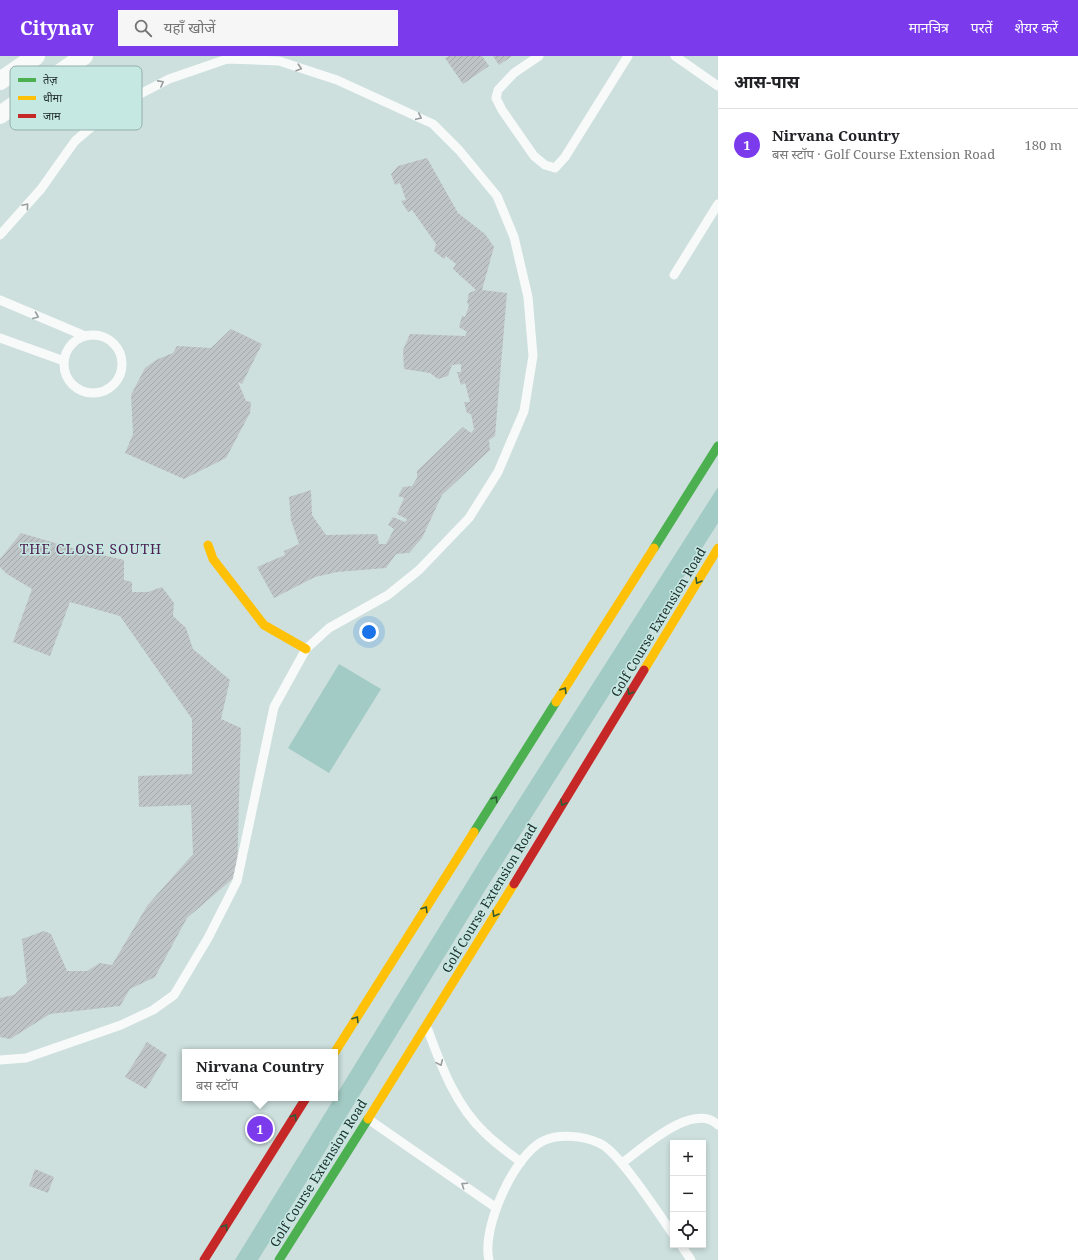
<!DOCTYPE html>
<html lang="hi">
<head>
<meta charset="utf-8">
<style>
  :root { --surface:#fff; --page:#f6f6f6; --text:#202124; --muted:#757577; --line:#e0e0e0; --accent:#7c3aed }
  body { margin:0; font-family:"Noto Serif","Noto Sans Devanagari",serif; background:var(--page); color:var(--text) }
  .controls { position:absolute; right:12px; bottom:12px; display:grid; overflow:hidden; border-radius:0px; box-shadow:0 2px 6px #0003 }
  .controls button { width:36px; height:36px; display:grid; place-items:center; padding:0; border:0; border-bottom:1px solid var(--line); background:var(--surface); color:var(--text); font:20px sans-serif }
  .you { position:absolute; left:369px; top:576px; width:14px; height:14px; margin:-10px; border:3px solid #fff; border-radius:50%; background:#1a73e8; box-shadow:0 0 0 6px #1a73e833 }
  .badge { display:grid; place-items:center; width:26px; height:26px; border-radius:50%; background:var(--accent); color:#fff; font-size:13px; font-weight:700 }
  .pin { position:absolute; translate:-50% -50%; border:2px solid #fff; box-shadow:0 1px 4px #0006 }
  .popup { position:absolute; left:182px; top:993px; width:156px; height:52px; box-sizing:border-box; display:grid; place-content:center; border-radius:0px; background:var(--surface); filter:drop-shadow(0 1px 3px #0005); font-size:13px; white-space:nowrap; color:var(--muted) }
  .popup b { font-size:15px; color:var(--text) }
  .popup::after { content:''; position:absolute; left:50%; top:100%; margin-left:-8px; border:8px solid transparent; border-top-color:var(--surface) }
  .list { margin:0; padding:0; list-style:none }
  h2 { display:flex; justify-content:space-between; align-items:center; height:52px; margin:0; padding:0 16px; font-size:17px }
  h2 small { font-size:13px; font-weight:400; color:var(--muted) }
  .list li { display:grid; grid-template-columns:26px 1fr auto; gap:12px; align-items:center; box-sizing:border-box; height:72px; padding:0 16px; border-top:1px solid var(--line) }
  .list b { display:block; font-size:15px; white-space:nowrap }
  .list p { margin:0; font-size:13px; white-space:nowrap; color:var(--muted) }
  .list em { font-size:13px; font-style:normal; color:var(--muted) }
  .icon { flex:none; width:22px; height:22px; fill:none; stroke:currentColor; stroke-width:2; stroke-linecap:round; stroke-linejoin:round }
  .map { position:relative; flex:none; width:718px; height:1204px; overflow:hidden }
  header { display:flex; align-items:center; gap:24px; box-sizing:border-box; height:56px; padding:0 20px; background:var(--accent); color:#fff }
  header strong { font-size:19px }
  nav { display:flex; gap:22px; margin-inline-start:auto; font-size:14px }
  .search { width:280px; height:36px; background:var(--page); display:flex; align-items:center; gap:10px; box-sizing:border-box; padding:0 14px; border-radius:0px; color:var(--muted); font-size:15px }
  main { display:flex }
  aside { flex:1; background:var(--surface) }
  .map>svg:first-child { display:block }
</style>
</head>
<body>
<header>
<strong>Citynav</strong>
<div class="search"><svg class="icon" aria-label="search" viewBox="0 0 24 24"><circle cx="10" cy="10" r="6"/><path d="M15 15l6 6"/></svg>यहाँ खोजें</div>
<nav><a>मानचित्र</a><a>परतें</a><a>शेयर करें</a></nav>
</header>
<main>
<div class="map">
<svg width="718" height="1204" viewBox="0 0 718 1204">
  <defs>
    <pattern id="building-hatch" width="6" height="6" patternUnits="userSpaceOnUse"><rect width="6" height="6" fill="#bfc4c6"/><path d="M-1 1l2-2M0 6l6-6M5 7l2-2" fill="none" stroke="#a4a9aa"/></pattern>
  </defs>
  <rect width="100%" height="100%" fill="#cde0dd"/>
  <!-- green -->
  <path fill="#a3cbc5" d="M718,431V467L486,833L280,1169L258,1204H235L480,805Z
    M339,608L381,633L329,717L288,692Z"/>
  <!-- building -->
  <path fill="url(#building-hatch)" d="M449,0H482L489,10L463,28L445,2Z
    M493,0H512L499,9Z
    M427,102L458,157L485,178L494,191L482,234L507,237L495,380L489,384L490,394L442,439L422,482L409,497L396,498L386,512L337,516L315,521L274,542L257,511L285,499L284,495L299,488L291,464L289,441L311,434L312,459L326,479L377,478L379,488H386L394,473L388,469L393,461L405,466L407,463L397,458L404,442L398,440L403,431L412,430L417,422V415L463,371L471,377L474,373L471,358L467,357L464,346H470L465,327L461,329L457,316H461V308L452,309L448,320L438,323L430,317L404,313L403,294L410,278L465,280L467,276L459,271L462,260L465,261L469,250L467,246L469,237L476,234L453,213L456,208L446,200L444,203L434,195L436,188L412,154L408,156L401,145L406,144L400,127L395,129L391,118L398,110Z
    M231,273L262,288L242,328L238,326L246,345L251,346L250,357L226,402L184,423L125,397L133,378L131,339L145,312L156,304L173,297L177,290L211,292Z
    M21,477L72,492L124,504V524L132,526V536H148L162,531L174,547L173,560L186,572L193,593L230,624L221,663L241,672L237,819L187,862L155,921L130,933L120,950L50,958L10,983L0,981V942L14,939L27,927L22,883L44,875L51,878L67,915H87L100,907L112,909L147,850L193,798L191,749L139,751L138,720L192,718V663L120,560L70,546L50,600L13,586L32,533L7,518L0,511V503Z
    M147,986L167,999L146,1033L125,1021Z
    M35,1113L54,1121L48,1137L29,1130Z"/>
  <g fill="none" stroke-linecap="round" stroke-linejoin="round">
    <!-- lane -->
    <path stroke="#f8fafa" stroke-width="9" d="M539,0L514,17L498,34L496,42L502,54L534,100L545,109L555,112L565,101L628,0
      M675,0L718,30
      M0,179L41,133L75,85L115,51L169,23L227,3L279,5L337,24L433,68L459,94L497,140L514,181L528,241L533,300L524,355L498,416L469,462L419,514L388,539L329,572L306,593L274,651L237,825L208,882L174,939L153,954L121,969L26,1002L0,1004
      M674,219L718,148
      M0,244L85,280
      M64 308a29 29 0 1 1 58 0a29 29 0 1 1-58 0Z
      M0,282L64,305
      M428,974C441,1010 456,1050 485,1077C496,1088 509,1097 521,1106
      M368,1063L495,1151
      M622,1107C643,1092 693,1045 718,1069
      M681,1189L691,1204
      M489,1204C481,1173 514,1099 543,1085C559,1077 584,1080 599,1087C618,1094 660,1160 673,1178"/>
    <!-- street -->
    <path stroke="#f8fafa" stroke-width="18" d="M0,25L36,0
      M0,59L84,0"/>
    <!-- fast -->
    <path stroke="#4caf50" stroke-width="9" d="M654,492L718,390
      M474,776L556,646
      M279,1204L368,1063"/>
    <!-- slow -->
    <path stroke="#ffc107" stroke-width="9" d="M208,489L213,503L264,569L306,593
      M644,614L718,492
      M556,646L654,492
      M335,996L474,776
      M368,1063L514,828"/>
    <!-- jam -->
    <path stroke="#c62828" stroke-width="9" d="M514,828L644,614
      M204,1204L306,1042"/>
  </g>
  <!-- one-way arrows -->
  <defs><path id="oneway-chevron" d="M-2-3.5L2.5 0L-2 3.5" fill="none" stroke-width="1.6" stroke-linecap="round" stroke-linejoin="round"/></defs>
  <g stroke="#979e9d">
    <use href="#oneway-chevron" transform="translate(299 12) rotate(18)"/>
    <use href="#oneway-chevron" transform="translate(161 27) rotate(-28)"/>
    <use href="#oneway-chevron" transform="translate(419 61) rotate(25)"/>
    <use href="#oneway-chevron" transform="translate(26 150) rotate(-50)"/>
    <use href="#oneway-chevron" transform="translate(36 260) rotate(23)"/>
    <use href="#oneway-chevron" transform="translate(440 1007) rotate(66)"/>
    <use href="#oneway-chevron" transform="translate(464 1129) rotate(-146)"/>
  </g>
  <g stroke="#2f5a38">
    <use href="#oneway-chevron" transform="translate(698 525) rotate(121)"/>
    <use href="#oneway-chevron" transform="translate(564 634) rotate(-58)"/>
    <use href="#oneway-chevron" transform="translate(630 636) rotate(121)"/>
    <use href="#oneway-chevron" transform="translate(495 743) rotate(-58)"/>
    <use href="#oneway-chevron" transform="translate(563 747) rotate(121)"/>
    <use href="#oneway-chevron" transform="translate(425 853) rotate(-58)"/>
    <use href="#oneway-chevron" transform="translate(495 858) rotate(121)"/>
    <use href="#oneway-chevron" transform="translate(356 963) rotate(-58)"/>
    <use href="#oneway-chevron" transform="translate(294 1061) rotate(-58)"/>
    <use href="#oneway-chevron" transform="translate(225 1171) rotate(-58)"/>
  </g>
  <g text-anchor="middle" dominant-baseline="central" stroke-width="3" stroke-linejoin="round" paint-order="stroke">
    <!-- street labels -->
    <g font-size="13" fill="#202d2b" stroke="#c5e8e3">
      <text transform="translate(658 566) rotate(-59)">Golf Course Extension Road</text>
      <text transform="translate(489 842) rotate(-59)">Golf Course Extension Road</text>
      <text transform="translate(318 1117) rotate(-58)">Golf Course Extension Road</text>
    </g>
    <!-- neighbourhood labels -->
    <g font-size="14" letter-spacing="1" fill="#4e1e50" stroke="#c5e8e3">
      <text x="91" y="492">THE CLOSE SOUTH</text>
    </g>
  </g>
  <!-- legend -->
  <rect x="10" y="10" width="132" height="64" rx="6" fill="#c5e8e3" stroke="#94b0ac" stroke-width="1"/>
  <rect x="18" y="22" width="18" height="4" fill="#4caf50"/>
  <rect x="18" y="40" width="18" height="4" fill="#ffc107"/>
  <rect x="18" y="58" width="18" height="4" fill="#c62828"/>
  <g font-size="11" fill="#202d2b">
    <text x="43" y="28">तेज़</text>
    <text x="43" y="46">धीमा</text>
    <text x="43" y="64">जाम</text>
  </g>
</svg>
<div class="controls">
<button>+</button>
<button>−</button>
<button><svg class="icon" aria-label="locate" viewBox="0 0 24 24"><circle cx="12" cy="12" r="6"/><path d="M12 2v4M12 18v4M2 12h4M18 12h4"/></svg></button>
</div>
<div class="you"></div>
<div class="pin badge" style="left:260px;top:1073px">1</div>
<div class="popup"><b>Nirvana Country</b>बस स्टॉप</div>
</div>
<aside>
<h2>आस-पास<small></small></h2>
<ul class="list">
<li><span class="badge">1</span><div><b>Nirvana Country</b><p>बस स्टॉप · Golf Course Extension Road</p></div><em>180 m</em></li>
</ul>
</aside>
</main>
</body>
</html>
